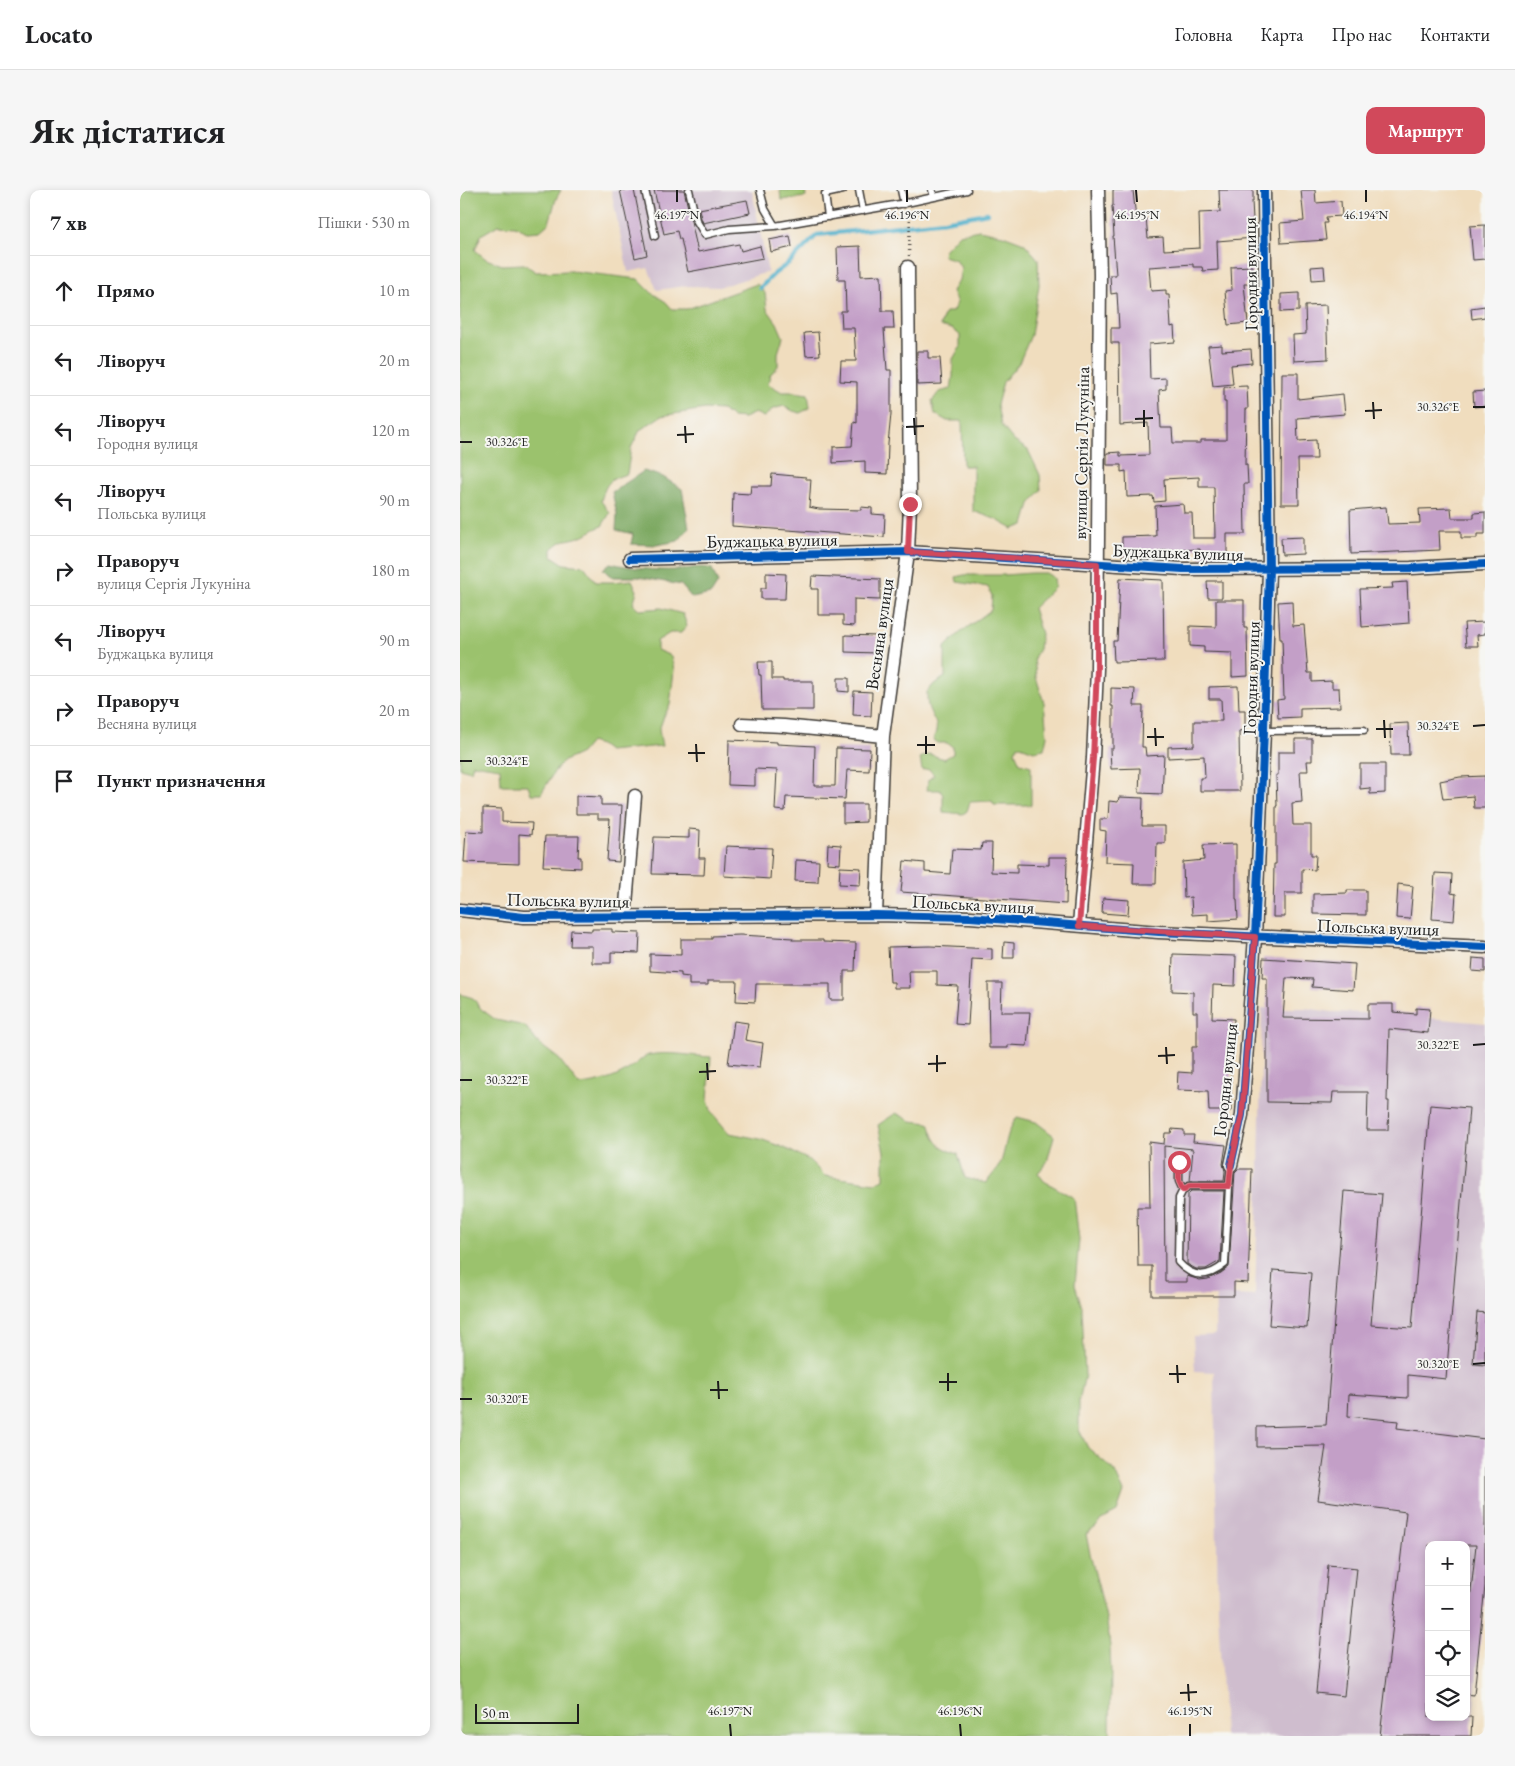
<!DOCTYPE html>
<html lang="uk">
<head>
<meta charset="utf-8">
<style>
  :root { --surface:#fff; --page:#f6f6f6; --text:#202124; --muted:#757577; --line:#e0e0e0; --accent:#d1495b }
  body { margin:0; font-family:"EB Garamond",serif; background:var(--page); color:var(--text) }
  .controls { position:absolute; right:15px; bottom:15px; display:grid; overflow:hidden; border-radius:10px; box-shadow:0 2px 8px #0003 }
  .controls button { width:45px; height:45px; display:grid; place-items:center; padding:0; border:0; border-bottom:1px solid var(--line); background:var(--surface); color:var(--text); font:25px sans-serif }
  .scale { position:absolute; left:15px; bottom:12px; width:104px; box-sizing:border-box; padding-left:5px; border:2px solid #1c1c1c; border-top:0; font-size:14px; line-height:18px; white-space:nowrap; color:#1c1c1c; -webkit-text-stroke:4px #f6f6f2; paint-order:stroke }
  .stop { position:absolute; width:15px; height:15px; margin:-11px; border:4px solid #d1495b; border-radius:50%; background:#fff }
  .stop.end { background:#d1495b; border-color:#fff; box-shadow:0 1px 5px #0008 }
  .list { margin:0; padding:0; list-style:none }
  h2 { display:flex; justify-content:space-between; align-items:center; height:65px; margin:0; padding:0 20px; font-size:21px }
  h2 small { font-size:16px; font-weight:400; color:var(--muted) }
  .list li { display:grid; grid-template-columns:32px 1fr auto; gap:15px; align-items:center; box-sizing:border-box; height:70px; padding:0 20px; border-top:1px solid var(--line) }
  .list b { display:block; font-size:19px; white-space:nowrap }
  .list p { margin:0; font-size:16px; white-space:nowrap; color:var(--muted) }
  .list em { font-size:16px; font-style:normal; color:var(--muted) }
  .icon { flex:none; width:28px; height:28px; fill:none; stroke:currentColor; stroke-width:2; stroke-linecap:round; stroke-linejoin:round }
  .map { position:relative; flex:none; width:1025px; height:1546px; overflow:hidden; border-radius:10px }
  header { display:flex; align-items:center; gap:30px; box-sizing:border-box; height:70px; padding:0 25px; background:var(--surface); border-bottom:1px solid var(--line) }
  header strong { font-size:24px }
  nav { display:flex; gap:28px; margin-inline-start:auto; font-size:18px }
  .intro { display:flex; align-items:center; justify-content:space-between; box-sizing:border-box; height:120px; padding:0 30px }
  h1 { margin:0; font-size:35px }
  .button { padding:12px 22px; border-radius:10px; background:var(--accent); color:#fff; font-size:18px; font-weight:700 }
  main { display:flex; gap:30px; padding:0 30px }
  aside { flex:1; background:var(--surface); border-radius:10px; box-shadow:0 2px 8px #0003 }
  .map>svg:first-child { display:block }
</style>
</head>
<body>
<header>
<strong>Locato</strong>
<nav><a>Головна</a><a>Карта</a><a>Про нас</a><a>Контакти</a></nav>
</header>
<div class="intro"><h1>Як дістатися</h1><a class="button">Маршрут</a></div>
<main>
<aside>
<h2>7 хв<small>Пішки · 530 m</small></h2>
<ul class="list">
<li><svg class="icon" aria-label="ahead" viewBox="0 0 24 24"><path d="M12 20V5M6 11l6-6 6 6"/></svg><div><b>Прямо</b></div><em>10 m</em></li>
<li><svg class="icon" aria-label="left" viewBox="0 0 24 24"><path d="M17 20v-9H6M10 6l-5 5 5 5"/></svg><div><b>Ліворуч</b></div><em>20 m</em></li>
<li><svg class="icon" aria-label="left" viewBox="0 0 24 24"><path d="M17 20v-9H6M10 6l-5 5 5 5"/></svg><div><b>Ліворуч</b><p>Городня вулиця</p></div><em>120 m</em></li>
<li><svg class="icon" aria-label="left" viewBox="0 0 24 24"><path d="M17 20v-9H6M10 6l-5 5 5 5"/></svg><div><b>Ліворуч</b><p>Польська вулиця</p></div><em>90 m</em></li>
<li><svg class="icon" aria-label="right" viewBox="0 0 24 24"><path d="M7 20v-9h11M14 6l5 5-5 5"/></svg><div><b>Праворуч</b><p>вулиця Сергія Лукуніна</p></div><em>180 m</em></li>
<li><svg class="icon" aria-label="left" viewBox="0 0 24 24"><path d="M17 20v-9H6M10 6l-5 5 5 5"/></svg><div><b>Ліворуч</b><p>Буджацька вулиця</p></div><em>90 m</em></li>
<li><svg class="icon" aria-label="right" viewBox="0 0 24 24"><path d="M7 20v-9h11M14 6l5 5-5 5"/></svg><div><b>Праворуч</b><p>Весняна вулиця</p></div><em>20 m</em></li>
<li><svg class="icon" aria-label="arrive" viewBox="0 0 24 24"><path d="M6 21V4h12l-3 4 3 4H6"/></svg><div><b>Пункт призначення</b></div></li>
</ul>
</aside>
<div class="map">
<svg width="1025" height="1546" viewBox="0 0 1025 1546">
  <rect width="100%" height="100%" fill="#f6f6f2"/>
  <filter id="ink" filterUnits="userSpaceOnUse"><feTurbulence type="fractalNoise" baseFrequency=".02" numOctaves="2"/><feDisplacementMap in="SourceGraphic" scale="10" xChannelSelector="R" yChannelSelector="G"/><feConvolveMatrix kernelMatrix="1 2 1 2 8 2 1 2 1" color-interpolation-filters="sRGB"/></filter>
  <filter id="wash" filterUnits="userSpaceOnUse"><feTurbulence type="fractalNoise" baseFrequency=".0096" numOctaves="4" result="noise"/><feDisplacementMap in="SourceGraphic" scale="20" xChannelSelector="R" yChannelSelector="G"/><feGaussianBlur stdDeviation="1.12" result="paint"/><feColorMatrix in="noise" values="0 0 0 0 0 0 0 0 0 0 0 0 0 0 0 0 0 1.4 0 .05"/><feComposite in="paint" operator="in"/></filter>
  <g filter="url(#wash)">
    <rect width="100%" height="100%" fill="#f0ddbe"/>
    <!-- industrial -->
    <path fill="#cfbdce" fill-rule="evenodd" d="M151,0H292L308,82L259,97L225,96L197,100L188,78L168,82Z
      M908,814H933V824H956V818L970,819V828L1025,833V1404L1011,1546H764L758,1418L754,1182L735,1181L733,1146L755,1145L756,1106H692V1077L678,1076L677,1017H690L689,952H704L705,943H711L712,939L724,940V945H734V952L766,955L764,976L792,979L788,1093L774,1092V1105L795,1106L799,979L802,818H845L872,822L907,823ZM969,1355H1006V1527H969Z"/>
    <!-- green -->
    <path fill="#9bc26d" stroke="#5c6f44" d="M0,0H101L96,9L89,33L80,41L67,42L55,36L38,35L21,45L15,60L26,69L42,75L64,74L76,82L111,81L178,89L192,103L206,112L212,119H227L297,94L305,103L307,119L317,133L323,147L318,163V176L310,185L308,194L322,202H333L348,204L350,218L340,223L333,221L324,216L313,219L304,227L295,223L284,228L272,227L262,220L245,219L201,226L180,240L171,258L167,284C149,289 146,293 141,311L150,323L142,336C133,339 126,345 119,347C103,352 106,347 92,359V366L104,374L124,376L136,392H153L172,390L177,401L173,414L180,420L201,418L223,424L227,436L221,443H210L197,451V460L211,466L214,480L210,515L204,526L199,540L202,556L148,561L140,555L130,552L121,563L102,572L94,582L81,604H71L68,595H41L40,578L13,574L11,581L0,578Z
      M320,0H345L346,7L321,10Z
      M519,40L543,45L564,53L578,69L579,95L571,145L559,173L543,192L537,215L541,235L554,251L568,260L580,285L581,300L570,314L564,335L553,339L535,329L513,321V276H503L502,231H487L475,224L472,211L479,202L491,199L493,186V169L500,157V145L492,139L480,136L485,122H492L497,113L492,101L499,90L501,78L496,70L483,66L484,60L499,44Z
      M572,383H586L594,388L595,397L573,418L581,444L579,459L574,468L576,487L584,513L587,546L584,559L574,561L558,555L555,562L560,573L571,576V615H534L532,611L510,612L507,621L503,624L483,622V605L480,600H467L468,590L474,585L469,579L462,580L460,568L469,564L484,569L493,564V557L487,553H477L473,550C480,533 475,534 469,519C467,514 467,508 467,502L474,494L485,487V457L501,442L531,420L532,406L528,397L497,392L496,387L504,385H544Z
      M0,804L13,808L21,819L36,830L65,836L78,853L99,869L119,895C139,893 157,889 173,876C178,873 183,866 189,865C208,861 231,866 251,867L248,911L252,923L269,943L300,949L322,957L349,970L365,986L415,993L424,989V962L418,935L436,923L451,931L469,933C476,954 477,956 498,964L505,988L526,993C531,986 540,977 542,969C547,952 546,943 557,927L576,932L594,946L587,972L578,983L584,991L614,1008L619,1050L615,1095L622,1117L625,1185L619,1211V1240L628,1258L654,1280L664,1302L657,1322L642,1330L636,1337L626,1344C632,1380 648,1421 650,1457C652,1486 650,1516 650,1546H0Z"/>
    <!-- forest -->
    <path fill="#7ca860" stroke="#4c623e" d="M184,281L203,287L222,299L229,338L218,351L197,355L171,354L173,344L156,340L157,324L152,302Z
      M150,373C173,378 194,381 217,380C230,379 240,375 252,379L258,393L251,404L232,408L221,395L179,387H153L143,379Z"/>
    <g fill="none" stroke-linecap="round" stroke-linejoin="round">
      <!-- stream -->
      <path stroke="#49adc9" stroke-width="4.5" d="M300,98L314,84L330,72L357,45L485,31L527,23"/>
    </g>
    <g id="blocks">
      <!-- building -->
      <path fill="#c39fc7" d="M160,0H174L187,65L175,68Z
        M194,0H224L238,62L279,54L281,61L300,56L303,68L228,82L221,49H219L217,41L204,44Z
        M653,0H673L676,29L686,28L688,48L703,47L704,60L740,58L739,23L760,22L759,0H793V11H792L794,48L757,51L758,80L743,81L742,77H733V74L689,77L691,101L706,100V105H709L711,137L714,136L715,152L689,154L690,189L706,188V199L699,200L701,238H712L713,253H741V250H766V212H764V197L787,196L788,219H786L785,275H787L788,294H784L785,344H767V367L740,368V359L700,361V365L662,366V347L696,346L695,316L723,314L724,323H732L733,348H755L754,297H739V287L704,289L705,311L694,312L693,306L667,307L666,281L661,282V275H647V263L660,262V266L689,265L688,233L660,235L659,153H651V138H659L657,103L651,104L650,85H656L653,46H654L652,16H653Z
        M841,0H855L856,13L881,11L882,26L866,27L867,33H864L866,50L821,53L820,33L844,31Z
        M287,10L290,23L243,33L241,28L239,19Z
        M1025,35V69L1013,70L1010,36Z
        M330,46L332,57L311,62L309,50Z
        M400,56L401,86L421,85L422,121H433L434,139H424L427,180H431V224L428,254L427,284L405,283V271L373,273V257L392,256L394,232L397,233V192L380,191L381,171H396L394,138H382L381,121H386L385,90H378L377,57Z
        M792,76L793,94H784L788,133L768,135L765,101L772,100L771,77Z
        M864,76L865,89L852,90L851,77Z
        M839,103V121L821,122V104Z
        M866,115L868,169L834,171L833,145L846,144L845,116Z
        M1025,116V127L1012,129L1011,118Z
        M358,142L360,165L346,166L344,143Z
        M762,155V161L791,159L792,173L771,175L773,194L753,196L748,156Z
        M457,161H468V168H480L482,194L457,195Z
        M822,183H838V209L883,204L885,224L837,228L838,251L856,250L857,269H838L839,314H821Z
        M1025,201V216L1014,217L1013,202Z
        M312,284L346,287V289H351L349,317L359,319L401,320V317L412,318V324L425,325L424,347L272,336L273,303L290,304L291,296H311Z
        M926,317L928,334L960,333L959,319L991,318L992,328H1014V323L1025,322V344H1017V348H1001V341H979L980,360L891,364L890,320Z
        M843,347V364L822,365L821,348Z
        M306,383L326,384L325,409H301V398H306Z
        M352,386L420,389V410L394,409V436L383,435V425H358V399H351Z
        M660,388L703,390L704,471L654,472L653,451H657Z
        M747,391H762V408H748Z
        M947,392L949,433L902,437L900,399L933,398L932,393Z
        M756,410H784V438H787L788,486L772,487V463L744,462V457L730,456V436L756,437Z
        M832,411L833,436L844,435L848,483H852V492L872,491V498H879L880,517L840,518V527L818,528L817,510L824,509L822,449H820L818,412Z
        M1025,432V444L1017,445L1018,456H1006L1004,433Z
        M385,445L417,446V463L385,462Z
        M298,472H312V489H323V491H353V520H302L301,485H299Z
        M378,488H389V502L378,501Z
        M778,496L779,520H785V540L779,541L780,601H740V588H745L744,566L708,568V557L734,556V531H762L761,509H749V497Z
        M651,498L675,499L674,516H683L682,557H685L686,566L704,565L702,604L679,603L680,578L651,579L650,559H653V516H651Z
        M394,501L412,502L411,526L393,525Z
        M948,533L949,565H931L930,534Z
        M835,549H852V571H847L848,581H840L842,612L832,613L833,635H851V665H856L855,680L842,679V703H825V727H813L814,674H816V616H817L816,585H818V562H835Z
        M269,550L317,552V554L355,556L354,596H375L376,558L410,559L409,581L387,580L385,609L326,607L325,621L315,620L317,580L295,579V596L268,595Z
        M900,574H925V603L910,604V598L900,599Z
        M1025,586V618H1014L1013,606L983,609L980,591L1000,587Z
        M116,606L141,607V615H162L159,672L147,671L150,629H138V624H116Z
        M659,607L683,608L682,636H705V653H697L696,694H673L674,673L645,672L646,641L640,640V629H648L649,611L658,612Z
        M383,614H406V632L383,633Z
        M23,618L42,619V632L72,633L71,645L59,644V674L4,672L6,641L23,642Z
        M229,639L240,640L239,668H245L244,685L192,684L194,647L229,648Z
        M85,646H119L118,667H121V678L83,676Z
        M522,653H532L531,682L557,683V674L589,675V667H607L606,714L441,702L444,671L465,673V682L490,684L492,659L521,660Z
        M368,654L381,655L380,674L367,673Z
        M776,654V709H777L778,729L748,731V724L732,725L731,707L724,708L723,672L744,670L743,655Z
        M266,656L312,658L310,689L264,686Z
        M336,670L359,671L358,692L335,691Z
        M380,677L401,678L400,695L379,694Z
        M975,683L992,684L991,703L996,704L994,731L972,729Z
        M938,694L953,696L950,729L936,728Z
        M887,700H906V725L853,724V704L887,703Z
        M643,708L669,710L668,725L642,723Z
        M132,739H152V742L180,743L179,763L151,762V773H132V756H110L111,740L132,741Z
        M280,745L333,748L332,750H363V752L396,753L395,781H384V810H370V794H296L295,812L276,811L277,791H248V795H229V787L221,786V783L190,781V764L221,765V749H252V746Z
        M544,752L554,753V768H543Z
        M470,756L532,759V770L512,769L508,835L495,834L498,796L477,795V781H449L450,798H434V792H430L428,757Z
        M713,764L776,766L775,796L753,795L752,828L774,829L773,852H771V921H749L748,901L717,900L718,882L732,883V857H737V822H733V802L712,801Z
        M803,768L895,774L893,800L852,797L853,789L826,788L823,828L908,829V814H933V822L956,824V818L970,819L968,843L929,839L927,911H929L928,940H907L908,902H873L872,913L807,912V788H802Z
        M1013,768L1025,769V782L1012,781Z
        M528,793H542L541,822H570L567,856L548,855V858H529Z
        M274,831L288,833L285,850L303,853L300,877L268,874Z
        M970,915L1009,918L986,1189L948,1185V1208L889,1204L888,1226L938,1231L937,1238L1025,1249V1396L1014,1505L1006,1504V1446L1016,1355H969V1527H1012L1011,1546H920L946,1322L858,1310L866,1256L797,1257V1237L866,1235L884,1001L922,1004L911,1135L952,1138Z
        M712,939L724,940V945H734L733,952L766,955L763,974L765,981L764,991H730L733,959L704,956L705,1092H727V1086L740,1090L748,1089L761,1083L769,1077L775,982L778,979H792L788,1093L774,1092V1106H692V1076H678L677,1017H690L689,952L704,954L705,943H711Z
        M731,1001H764L760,1071L746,1079H736L727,1074L728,1004Z
        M813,1080L851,1083L847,1138L809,1135Z
        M1017,1122L1025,1123V1175L1013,1174Z
        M868,1375L897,1378L884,1506L856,1503Z"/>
    </g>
  </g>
  <g filter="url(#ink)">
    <use href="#blocks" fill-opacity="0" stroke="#3c3934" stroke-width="1"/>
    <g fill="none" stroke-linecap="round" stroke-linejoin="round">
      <defs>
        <path id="lane" d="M185,0L195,46
          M229,0L236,30L245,45L269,39L315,36
          M300,0L305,19L315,36L451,12L507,0
          M399,0L403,21
          M441,0L444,14
          M472,0L474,7
          M368,27L365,4L383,0
          M804,541L904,540
          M719,972V991L723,1000
          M769,996L765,1074C748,1088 733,1089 718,1072L719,1008L723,1000L729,996H769L771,975"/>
        <path id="street" d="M170,369L448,362L723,379L951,378L1025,374
          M282,534L324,536L423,546
          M0,720L64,727L416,725L510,727L699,742L1025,757
          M416,725L423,546L448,362L450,314L448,77
          M165,727L175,606
          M619,735L633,568L637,479L640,85L638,0
          M771,975L782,925L795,747L804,541L809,379L804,0"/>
      </defs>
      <!-- lane casing -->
      <use href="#lane" stroke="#3c3934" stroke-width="9"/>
      <!-- street casing -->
      <use href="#street" stroke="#3c3934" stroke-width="15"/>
      <!-- path -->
      <path stroke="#3c3934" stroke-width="2.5" stroke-dasharray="1 4" stroke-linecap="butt" d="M449,66L450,21"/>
      <!-- lane -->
      <use href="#lane" stroke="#fff" stroke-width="6"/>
      <!-- street -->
      <use href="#street" stroke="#fff" stroke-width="12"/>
      <defs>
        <path id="cycleway" d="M170,369L448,362L723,379L951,378L1025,374
          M0,720L64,727L416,725L510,727L699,742L1025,757
          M771,975L782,925L795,747L804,541L809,379L804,0"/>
      </defs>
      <!-- cycleway casing -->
      <use href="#cycleway" stroke="#f6f6f2" stroke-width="11"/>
      <!-- cycleway -->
      <use href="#cycleway" stroke="#0057b8" stroke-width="8"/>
    </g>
  </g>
  <g fill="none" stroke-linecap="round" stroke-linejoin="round" filter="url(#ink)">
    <!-- route -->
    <path stroke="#d1495b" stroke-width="6" d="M450,314L448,362L552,368L637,374V479L633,568L619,736L795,747L782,925L771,975L769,996H729L723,1000L719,991V972"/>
  </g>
  <!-- ticks -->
  <path fill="none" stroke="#1c1c1c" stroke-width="2" d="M217,0V12M447,0V12M676,0L677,12M906,0V12M913,212L914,229M1013,217H1025M684,220V237M905,221L922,220M454,228L455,245M675,229L693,228M225,236L226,253M446,237L464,236M217,245L234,244M0,252H12M924,530L925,548M1013,536L1025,535M695,538L696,556M916,539H933M466,546V564M687,547H704M236,554L237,572M457,555H475M228,563H245M0,571H12M1013,855L1025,854M706,857L707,874M477,865V882M698,866L715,865M247,873L248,890M468,874L486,873M239,882L256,881M0,890H12M1013,1174L1025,1173M717,1175L718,1193M488,1183V1201M709,1184H726M258,1191L259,1209M479,1192H497M250,1200H268M0,1209H12M728,1494L729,1511M720,1503L737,1502M270,1534L271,1546M500,1534L501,1546M730,1534V1546"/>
  <g text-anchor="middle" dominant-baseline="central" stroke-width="4" stroke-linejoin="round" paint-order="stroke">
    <!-- street labels -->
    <g font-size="18" fill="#1c1c1c" stroke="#f6f6f2">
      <text transform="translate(790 84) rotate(-91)">Городня вулиця</text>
      <text transform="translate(621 263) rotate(-89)">вулиця Сергія Лукуніна</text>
      <text transform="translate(312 350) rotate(-1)">Буджацька вулиця</text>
      <text transform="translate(718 362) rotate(2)">Буджацька вулиця</text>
      <text transform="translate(419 444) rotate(-82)">Весняна вулиця</text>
      <text transform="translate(791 488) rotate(-88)">Городня вулиця</text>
      <text transform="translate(108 710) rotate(1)">Польська вулиця</text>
      <text transform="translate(513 714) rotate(3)">Польська вулиця</text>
      <text transform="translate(918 737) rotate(2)">Польська вулиця</text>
      <text transform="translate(765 890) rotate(-84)">Городня вулиця</text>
    </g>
  </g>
  <g font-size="12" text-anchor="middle" fill="#1c1c1c" stroke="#f6f6f2" stroke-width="4" stroke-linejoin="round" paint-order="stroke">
    <text x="217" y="29">46.197°N</text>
    <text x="447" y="29">46.196°N</text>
    <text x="677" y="29">46.195°N</text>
    <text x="906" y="29">46.194°N</text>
    <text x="978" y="221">30.326°E</text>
    <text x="47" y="256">30.326°E</text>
    <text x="978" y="540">30.324°E</text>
    <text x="47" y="575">30.324°E</text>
    <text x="978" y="859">30.322°E</text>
    <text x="47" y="894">30.322°E</text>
    <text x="978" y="1178">30.320°E</text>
    <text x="47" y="1213">30.320°E</text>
    <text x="270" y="1525">46.197°N</text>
    <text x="500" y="1525">46.196°N</text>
    <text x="730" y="1525">46.195°N</text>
  </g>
</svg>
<div class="controls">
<button>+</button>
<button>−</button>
<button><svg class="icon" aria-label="locate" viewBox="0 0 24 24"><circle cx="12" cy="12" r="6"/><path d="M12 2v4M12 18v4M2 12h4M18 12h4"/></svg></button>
<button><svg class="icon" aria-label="layers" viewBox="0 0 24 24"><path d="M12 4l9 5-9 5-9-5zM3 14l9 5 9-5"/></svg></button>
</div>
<div class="scale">50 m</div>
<div class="stop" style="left:719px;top:972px"></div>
<div class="stop end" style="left:450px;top:314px"></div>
</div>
</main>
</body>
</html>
